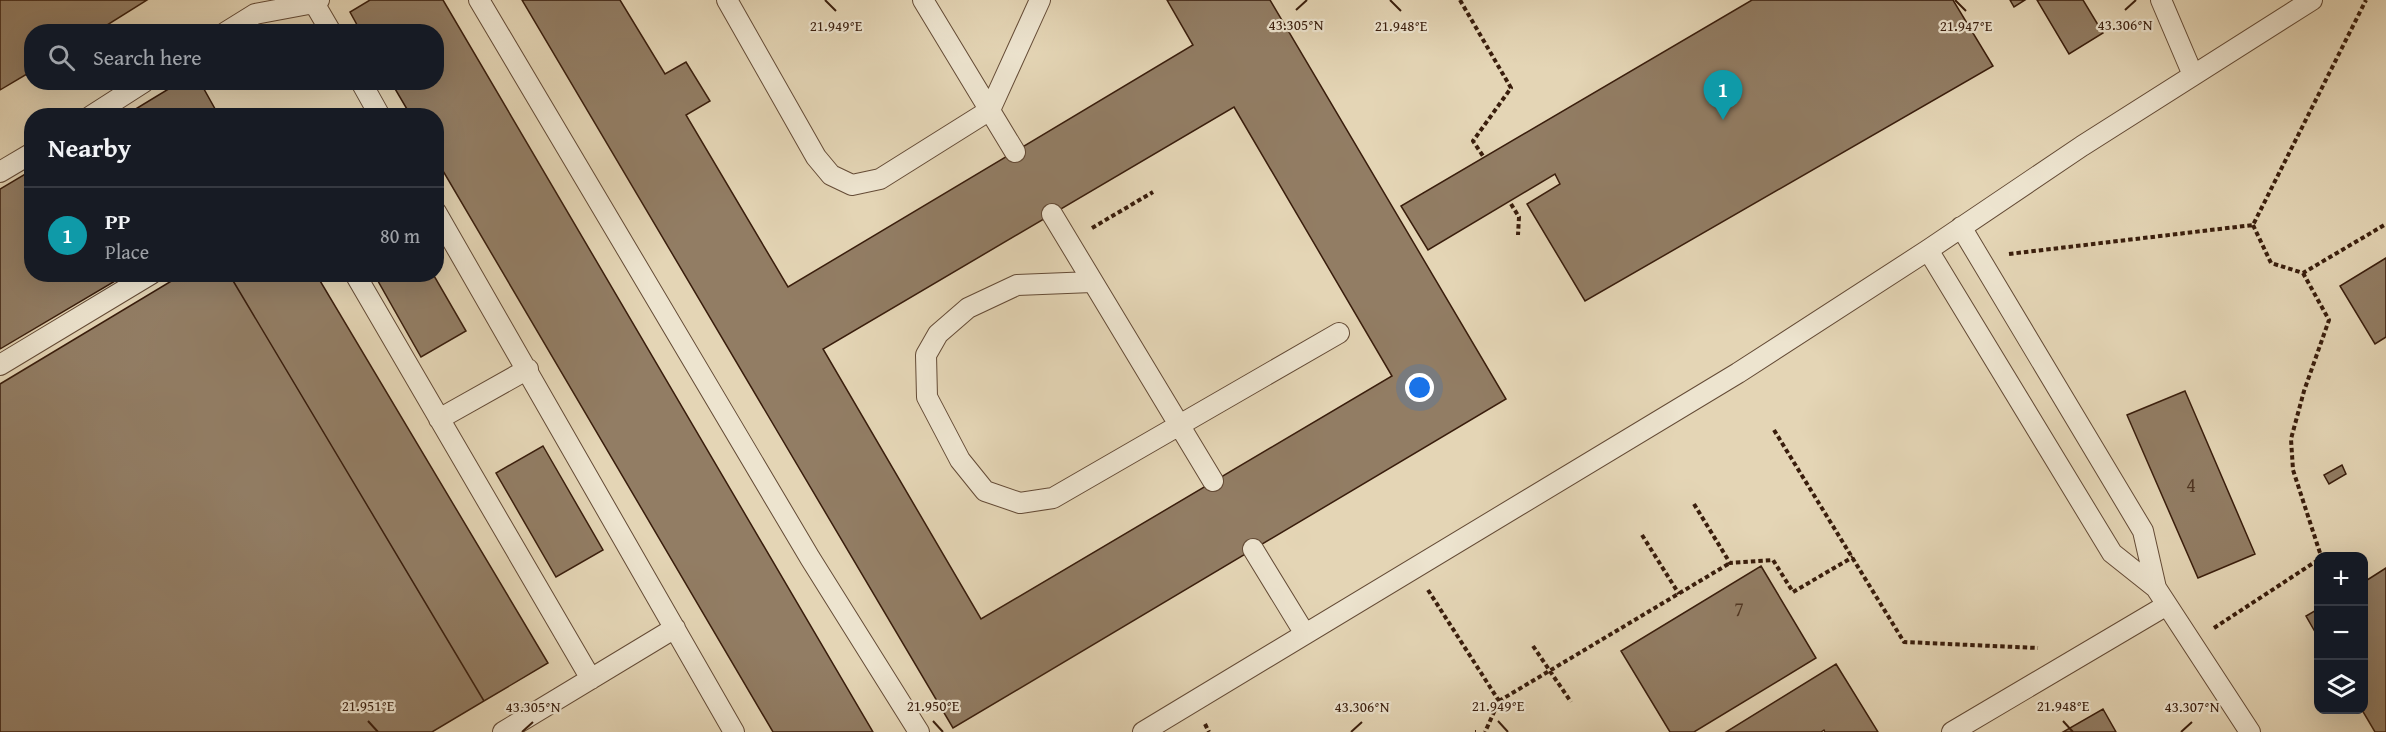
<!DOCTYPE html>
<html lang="en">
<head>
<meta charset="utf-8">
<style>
  :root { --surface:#171b24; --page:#242831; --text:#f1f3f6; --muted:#9ea1a6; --line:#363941; --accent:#0f766e }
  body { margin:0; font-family:"Gentium Book Plus",serif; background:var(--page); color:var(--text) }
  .controls { position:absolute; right:18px; bottom:18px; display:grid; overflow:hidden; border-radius:12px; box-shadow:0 6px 24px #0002 }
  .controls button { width:54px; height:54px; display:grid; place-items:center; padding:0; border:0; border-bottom:2px solid var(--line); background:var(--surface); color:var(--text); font:30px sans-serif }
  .you { position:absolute; left:1420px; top:388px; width:21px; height:21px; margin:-15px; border:4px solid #fff; border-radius:50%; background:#1a73e8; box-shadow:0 0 0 9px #1a73e833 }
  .badge { display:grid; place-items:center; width:39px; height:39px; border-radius:50%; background:var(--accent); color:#fff; font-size:20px; font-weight:700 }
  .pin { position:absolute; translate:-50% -50px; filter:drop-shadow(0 2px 3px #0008) }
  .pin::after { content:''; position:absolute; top:32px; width:21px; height:18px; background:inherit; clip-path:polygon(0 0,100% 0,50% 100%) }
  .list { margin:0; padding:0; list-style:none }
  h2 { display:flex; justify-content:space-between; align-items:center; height:78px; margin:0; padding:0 24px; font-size:26px }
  h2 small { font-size:20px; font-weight:400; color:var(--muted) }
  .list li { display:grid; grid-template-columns:39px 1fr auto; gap:18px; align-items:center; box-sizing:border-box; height:96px; padding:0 24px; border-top:2px solid var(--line) }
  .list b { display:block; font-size:22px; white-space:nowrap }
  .list p { margin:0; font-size:20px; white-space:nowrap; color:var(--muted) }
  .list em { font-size:20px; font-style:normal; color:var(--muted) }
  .icon { flex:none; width:33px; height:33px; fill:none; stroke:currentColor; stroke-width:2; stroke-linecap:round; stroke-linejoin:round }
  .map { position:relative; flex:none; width:2386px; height:732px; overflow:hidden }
  .search { position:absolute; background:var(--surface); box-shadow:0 6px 24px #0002; left:24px; top:24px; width:420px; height:66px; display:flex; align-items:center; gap:15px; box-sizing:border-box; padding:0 21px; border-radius:24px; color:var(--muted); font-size:22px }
  .panel { position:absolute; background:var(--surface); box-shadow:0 6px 24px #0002; left:24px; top:108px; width:420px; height:174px; border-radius:24px }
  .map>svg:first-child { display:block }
</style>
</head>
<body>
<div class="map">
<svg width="2386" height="732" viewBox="0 0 2386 732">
  <rect width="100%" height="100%" fill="#e4d5b5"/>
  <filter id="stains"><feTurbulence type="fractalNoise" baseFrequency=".00333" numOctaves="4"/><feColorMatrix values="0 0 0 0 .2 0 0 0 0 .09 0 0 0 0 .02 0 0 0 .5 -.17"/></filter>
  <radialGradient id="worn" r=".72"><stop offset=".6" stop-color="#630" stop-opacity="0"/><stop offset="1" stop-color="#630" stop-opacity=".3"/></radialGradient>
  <!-- building -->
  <path fill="#927d64" stroke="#391d0c" stroke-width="1.5" fill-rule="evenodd" d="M0,0H147L96,32H32V71L0,90Z
    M370,0H443L873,732H773L436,159V116H411L391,82H436V32H361L350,12Z
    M522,0H620L665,74L686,62L710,101L686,115L788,287L1193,45L1167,0H1270L1506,399L953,728ZM1234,107L1392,376L981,619L823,349Z
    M1752,0H1953L1993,66L1585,301L1527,204L1560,184L1555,174L1428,250L1401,206Z
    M2010,0H2025L2014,7Z
    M2037,0H2083L2103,33L2069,54Z
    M180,82H200L219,116H124Z
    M32,170V274H127L0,349V189Z
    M2386,258V337L2375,344L2340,286Z
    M183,274H229L484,701L432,732H0V384Z
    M229,274H316L548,663L484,701Z
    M374,274H433L466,331L421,357Z
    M2185,391L2255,554L2198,578L2127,415Z
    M543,446L603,550L556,577L496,473Z
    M2342,465L2346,474L2329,484L2324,475Z
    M1761,566L1816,658L1694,732H1670L1621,651Z
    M2386,568V732H2375L2362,710H2364V582Z
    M2318,609V637L2306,616Z
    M1836,664L1878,732H1825L1824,730L1821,732H1726Z
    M2103,709L2116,732H2063Z"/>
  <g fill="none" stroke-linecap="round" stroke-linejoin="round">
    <defs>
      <path id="service" d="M479,0L810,558L919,732
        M727,0L816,157L831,175L852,185L880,179L990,110L1040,0
        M923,0L1015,152
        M2161,0L2193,75
        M314,3L331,32
        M226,32L255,14L314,3L319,0
        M361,82L380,116
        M91,116L144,82
        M0,172L32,153
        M436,212L734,732
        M1052,214L1213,481
        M1961,227L2143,531L2156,588
        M1928,250L2112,553L2156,588L2250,732
        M355,274L591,679
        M1092,282L1017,285L968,308L938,334L926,355L927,397L960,460L985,491L1020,503L1053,498L1339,333
        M0,365L151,274
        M439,419L528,369
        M1253,549L1305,634
        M503,732L675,628
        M1143,732L1738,373L1928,250L2082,146L2312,0
        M1952,732L2167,605"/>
    </defs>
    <!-- service casing -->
    <use href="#service" stroke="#644b36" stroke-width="22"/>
    <!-- path -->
    <path stroke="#391d0c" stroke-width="4" stroke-dasharray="4.5 3" stroke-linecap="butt" d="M1460,0L1511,88L1473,141L1483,156
      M1511,204L1519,217L1518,235
      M2253,225L2271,263L2303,273L2386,224
      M1092,228L1153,192
      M2009,254L2253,225L2366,0
      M2303,273L2329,320L2304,391L2291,439L2293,470L2321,556
      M1774,430L1904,642L2038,648
      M1694,504L1730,563L1773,560L1793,592L1853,557
      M1642,535L1679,594
      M1428,590L1499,701L1485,732
      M2214,628L2318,560
      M1533,646L1571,702
      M1499,701L1730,563
      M1205,724L1209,732
      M1475,732H1476"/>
    <!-- service -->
    <use href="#service" stroke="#ede4cf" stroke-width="20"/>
  </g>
  <!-- ticks -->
  <path fill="none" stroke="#391d0c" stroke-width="2" d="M825,0L836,11M1390,0L1401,11M1955,0L1966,11M1296,10L1307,0M2125,10L2136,0M368,721L378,732M933,721L943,732M1498,721L1508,732M2063,721L2073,732M522,732L533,722M1351,732L1362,722M2181,732L2192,722"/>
  <g text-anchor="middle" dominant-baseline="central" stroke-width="4.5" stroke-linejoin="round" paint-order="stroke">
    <!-- number labels -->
    <g font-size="20" fill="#4f3522">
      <text x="2191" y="484">4</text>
      <text x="1739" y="608">7</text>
    </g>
  </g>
  <g font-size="15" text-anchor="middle" fill="#391d0c" stroke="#ede4cf" stroke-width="4.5" stroke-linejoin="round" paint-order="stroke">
    <text x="1296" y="30">43.305°N</text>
    <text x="2125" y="30">43.306°N</text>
    <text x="836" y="31">21.949°E</text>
    <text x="1401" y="31">21.948°E</text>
    <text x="1966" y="31">21.947°E</text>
    <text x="368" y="711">21.951°E</text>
    <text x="933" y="711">21.950°E</text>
    <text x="1498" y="711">21.949°E</text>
    <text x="2063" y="711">21.948°E</text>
    <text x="533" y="712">43.305°N</text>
    <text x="1362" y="712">43.306°N</text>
    <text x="2192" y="712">43.307°N</text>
  </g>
  <rect width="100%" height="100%" filter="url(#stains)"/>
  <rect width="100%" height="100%" fill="url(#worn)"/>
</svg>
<div class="controls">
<button>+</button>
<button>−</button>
<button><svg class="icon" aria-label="layers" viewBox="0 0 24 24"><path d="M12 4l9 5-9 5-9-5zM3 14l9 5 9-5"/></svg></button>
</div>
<div class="you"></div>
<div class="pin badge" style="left:1723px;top:120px;background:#0f9aa8">1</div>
<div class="search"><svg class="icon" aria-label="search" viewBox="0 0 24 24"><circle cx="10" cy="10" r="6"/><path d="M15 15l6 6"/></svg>Search here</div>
<section class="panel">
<h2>Nearby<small></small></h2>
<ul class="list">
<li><span class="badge" style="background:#0f9aa8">1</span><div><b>PP</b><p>Place</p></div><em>80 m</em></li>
</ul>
</section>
</div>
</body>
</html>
